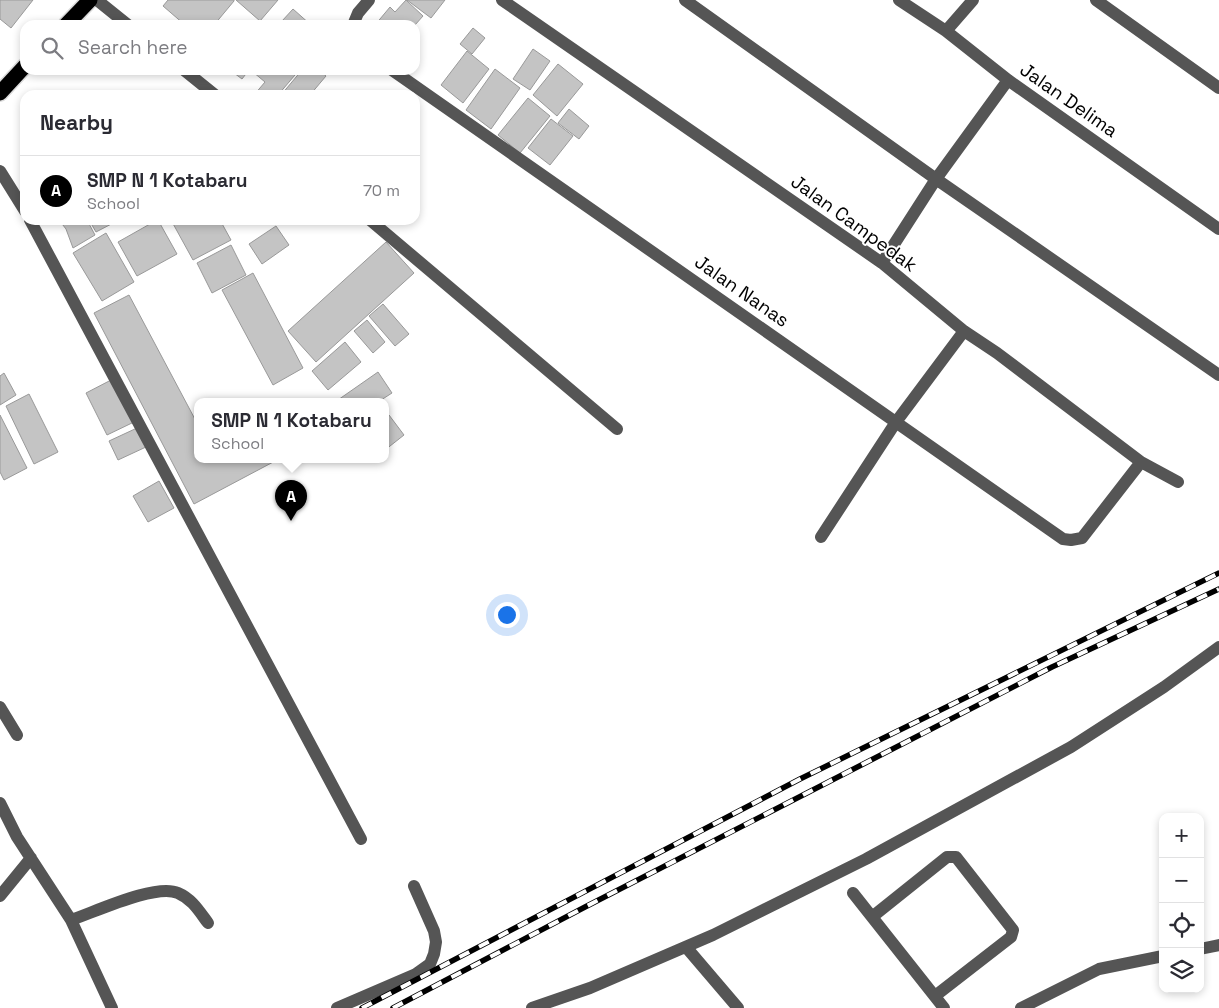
<!DOCTYPE html>
<html lang="en">
<head>
<meta charset="utf-8">
<style>
  :root { --surface:#fff; --page:#f2f2f3; --text:#2b2b33; --muted:#7c7c81; --line:#e1e1e2; --accent:#000 }
  body { margin:0; font-family:"Space Grotesk",sans-serif; background:var(--page); color:var(--text) }
  .controls { position:absolute; right:15px; bottom:15px; display:grid; overflow:hidden; border-radius:10px; box-shadow:0 2px 8px #0003 }
  .controls button { width:45px; height:45px; display:grid; place-items:center; padding:0; border:0; border-bottom:1px solid var(--line); background:var(--surface); color:var(--text); font:25px sans-serif }
  .you { position:absolute; left:506px; top:614px; width:18px; height:18px; margin:-12px; border:4px solid #fff; border-radius:50%; background:#1a73e8; box-shadow:0 0 0 8px #1a73e833 }
  .badge { display:grid; place-items:center; width:32px; height:32px; border-radius:50%; background:var(--accent); color:#fff; font-size:16px; font-weight:700 }
  .pin { position:absolute; translate:-50% -41px; filter:drop-shadow(0 1px 2px #0008) }
  .pin::after { content:''; position:absolute; top:26px; width:18px; height:15px; background:inherit; clip-path:polygon(0 0,100% 0,50% 100%) }
  .popup { position:absolute; left:194px; top:398px; width:195px; height:65px; box-sizing:border-box; display:grid; place-content:center; border-radius:10px; background:var(--surface); filter:drop-shadow(0 1px 4px #0005); font-size:16px; white-space:nowrap; color:var(--muted) }
  .popup b { font-size:19px; color:var(--text) }
  .popup::after { content:''; position:absolute; left:50%; top:100%; margin-left:-10px; border:10px solid transparent; border-top-color:var(--surface) }
  .list { margin:0; padding:0; list-style:none }
  h2 { display:flex; justify-content:space-between; align-items:center; height:65px; margin:0; padding:0 20px; font-size:21px }
  h2 small { font-size:16px; font-weight:400; color:var(--muted) }
  .list li { display:grid; grid-template-columns:32px 1fr auto; gap:15px; align-items:center; box-sizing:border-box; height:70px; padding:0 20px; border-top:1px solid var(--line) }
  .list b { display:block; font-size:19px; white-space:nowrap }
  .list p { margin:0; font-size:16px; white-space:nowrap; color:var(--muted) }
  .list em { font-size:16px; font-style:normal; color:var(--muted) }
  .icon { flex:none; width:28px; height:28px; fill:none; stroke:currentColor; stroke-width:2; stroke-linecap:round; stroke-linejoin:round }
  .map { position:relative; flex:none; width:1219px; height:1008px; overflow:hidden }
  .search { position:absolute; background:var(--surface); box-shadow:0 2px 8px #0003; left:20px; top:20px; width:400px; height:55px; display:flex; align-items:center; gap:12px; box-sizing:border-box; padding:0 18px; border-radius:15px; color:var(--muted); font-size:19px }
  .panel { position:absolute; background:var(--surface); box-shadow:0 2px 8px #0003; left:20px; top:90px; width:400px; height:135px; border-radius:15px }
  .map>svg:first-child { display:block }
</style>
</head>
<body>
<div class="map">
<svg width="1219" height="1008" viewBox="0 0 1219 1008">
  <rect width="100%" height="100%" fill="#fff"/>
  <!-- building -->
  <path fill="#c4c4c4" stroke="#999" d="M0,0H33L11,28L0,19Z
    M168,0H234V1L214,25H185L163,6Z
    M236,0H278L260,21Z
    M406,0L423,16L415,25H375L390,7L395,12Z
    M407,0H445L431,18Z
    M293,9L311,25H286L282,21Z
    M473,28L485,38L472,54L460,44Z
    M533,49L550,61L530,90L513,79Z
    M467,51L489,69L463,103L441,85Z
    M558,64L583,84L557,116L533,95Z
    M495,69L520,88L491,129L466,110Z
    M230,70H249L242,79Z
    M254,70H289L295,75L278,95H254L265,82L253,72Z
    M302,70H319L326,76L310,95H281Z
    M528,98L550,116L520,153L498,135Z
    M569,109L589,126L579,139L558,123Z
    M551,119L573,136L550,165L528,148Z
    M59,220H87L95,235L73,248L66,229Z
    M89,220H119L96,232Z
    M157,220H158L177,254L137,276L118,242Z
    M171,220H220L231,240L193,260Z
    M276,226L289,245L262,264L249,244Z
    M106,233L134,282L102,301L73,253Z
    M386,242L414,273L316,362L288,331Z
    M231,245L246,275L212,293L197,263Z
    M253,273L303,368L273,385L222,290Z
    M129,295L197,423V460H277L194,504L94,313Z
    M383,304L409,334L395,346L369,316Z
    M367,320L385,342L373,353L354,331Z
    M345,342L361,362L328,390L312,371Z
    M378,372L392,393L378,402H335Z
    M4,373L16,395L0,405V376Z
    M113,379L134,422L107,435L86,393Z
    M29,394L58,452L34,464L6,406Z
    M0,415L27,468L4,480L0,472Z
    M389,415L404,435L385,450V419Z
    M137,428L146,447L118,460L109,441Z
    M159,481L174,508L148,522L133,496Z"/>
  <g fill="none" stroke-linecap="round" stroke-linejoin="round">
    <defs>
      <path id="highway" d="M66,25L90,0
        M0,93L25,66"/>
    </defs>
    <!-- highway casing -->
    <use href="#highway" stroke="#dbdbdb" stroke-width="18"/>
    <!-- minor -->
    <path stroke="#555" stroke-width="12" d="M97,0L128,25
      M502,0L882,263L964,331L997,353L1141,462L1178,482
      M685,0L936,179L1219,375
      M899,0L946,31L1008,80L1219,229
      M1096,0L1219,88
      M353,25L358,13L369,0
      M946,31L973,0
      M184,70L215,95
      M392,70L1063,539L1071,540L1082,538L1141,462
      M0,171L25,211
      M30,220L361,839
      M370,220L617,429
      M882,263L936,179L1008,80
      M821,537L896,422L964,331
      M0,707L17,735
      M0,803L17,837L71,920L112,1008
      M853,893L944,1008
      M0,896L31,858
      M872,917L947,857H956L1013,930L1011,937L935,996
      M71,920C95,912 156,883 178,893C192,899 199,911 208,923
      M686,947L738,1008
      M1200,949L1219,945
      M337,1008L416,974L430,964L434,954L436,942L434,931L414,886
      M532,1008L590,988L713,935L866,859L1071,747L1164,687L1219,647
      M1021,1008L1099,969L1163,956"/>
    <!-- highway -->
    <use href="#highway" stroke="#000" stroke-width="15"/>
    <defs>
      <path id="rail" d="M362,1008L800,779L1219,573
        M393,1008L585,907L1052,667L1219,589"/>
    </defs>
    <!-- rail casing -->
    <use href="#rail" stroke="#000" stroke-width="5.5"/>
    <!-- rail -->
    <use href="#rail" stroke="#fff" stroke-width="4" stroke-dasharray="11" stroke-linecap="butt"/>
  </g>
  <g text-anchor="middle" dominant-baseline="central" stroke-width="4" stroke-linejoin="round" paint-order="stroke">
    <!-- street labels -->
    <g font-size="19" fill="#000" stroke="#fff">
      <text transform="translate(1069 100) rotate(35)">Jalan Delima</text>
      <text transform="translate(854 223) rotate(36)">Jalan Campedak</text>
      <text transform="translate(742 291) rotate(35)">Jalan Nanas</text>
    </g>
  </g>
</svg>
<div class="controls">
<button>+</button>
<button>−</button>
<button><svg class="icon" aria-label="locate" viewBox="0 0 24 24"><circle cx="12" cy="12" r="6"/><path d="M12 2v4M12 18v4M2 12h4M18 12h4"/></svg></button>
<button><svg class="icon" aria-label="layers" viewBox="0 0 24 24"><path d="M12 4l9 5-9 5-9-5zM3 14l9 5 9-5"/></svg></button>
</div>
<div class="you"></div>
<div class="pin badge" style="left:291px;top:521px">A</div>
<div class="popup"><b>SMP N 1 Kotabaru</b>School</div>
<div class="search"><svg class="icon" aria-label="search" viewBox="0 0 24 24"><circle cx="10" cy="10" r="6"/><path d="M15 15l6 6"/></svg>Search here</div>
<section class="panel">
<h2>Nearby<small></small></h2>
<ul class="list">
<li><span class="badge">A</span><div><b>SMP N 1 Kotabaru</b><p>School</p></div><em>70 m</em></li>
</ul>
</section>
</div>
</body>
</html>
